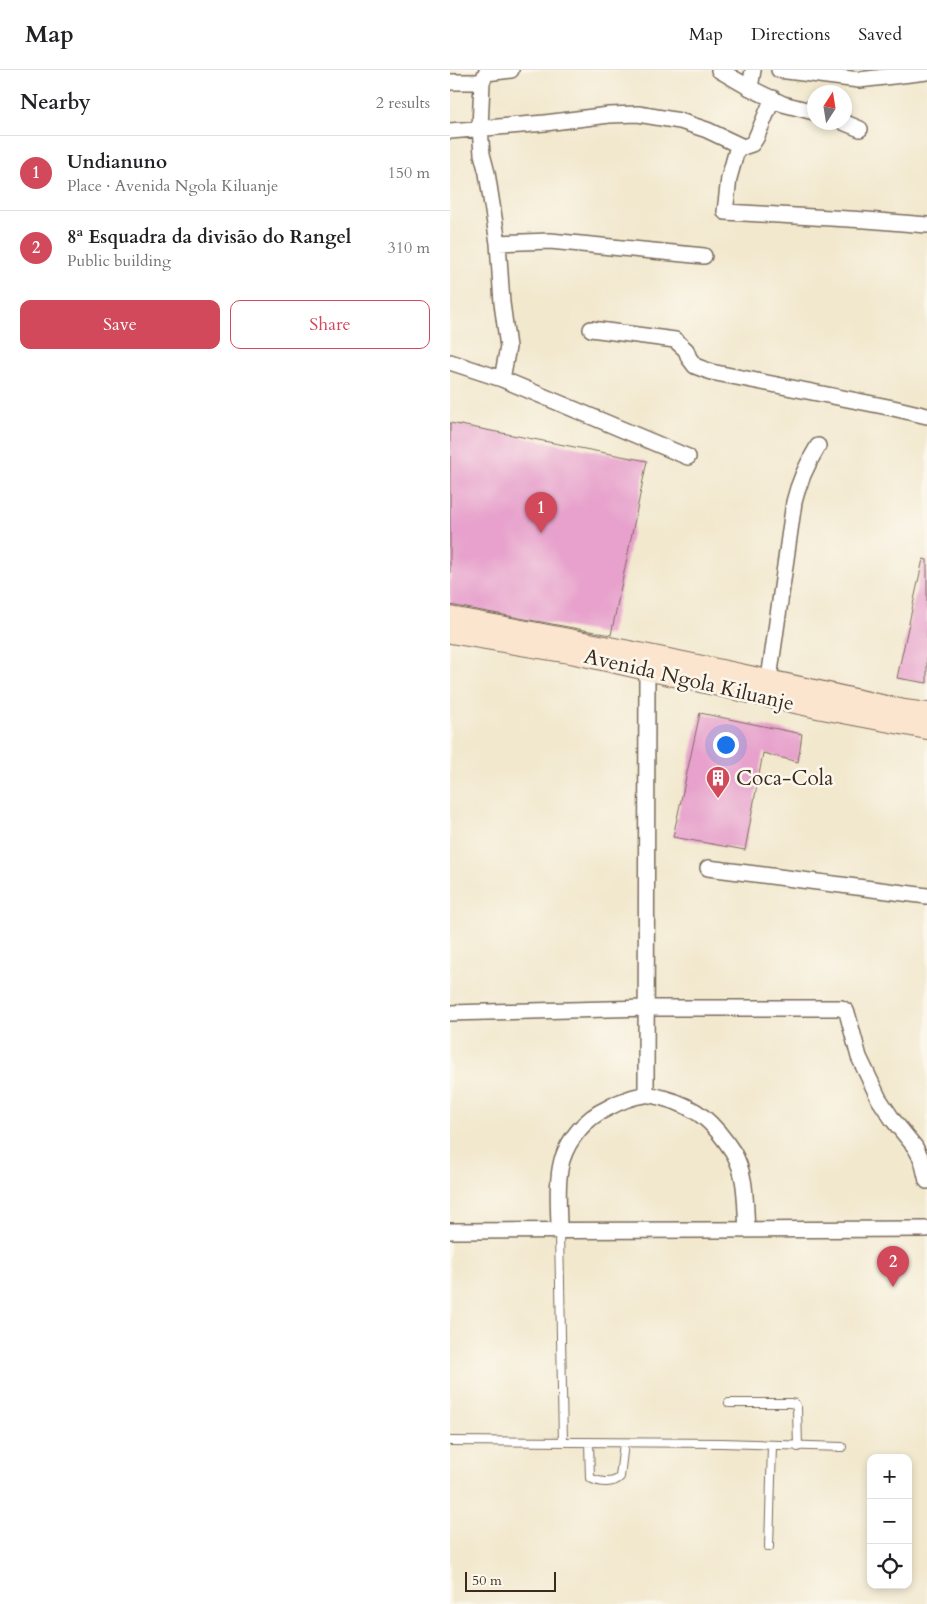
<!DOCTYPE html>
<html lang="en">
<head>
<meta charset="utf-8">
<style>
  :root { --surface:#fff; --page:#f2f2f2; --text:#202124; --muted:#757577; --line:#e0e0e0; --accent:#d1495b }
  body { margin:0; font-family:Cardo,serif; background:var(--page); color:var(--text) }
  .controls { position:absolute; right:15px; bottom:15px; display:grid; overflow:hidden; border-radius:10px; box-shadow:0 2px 8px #0003 }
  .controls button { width:45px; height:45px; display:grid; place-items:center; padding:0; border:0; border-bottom:1px solid var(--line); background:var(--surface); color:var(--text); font:25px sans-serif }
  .compass { position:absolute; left:357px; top:15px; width:45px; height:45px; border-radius:50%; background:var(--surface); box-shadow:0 2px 8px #0003; rotate:12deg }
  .scale { position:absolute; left:15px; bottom:12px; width:91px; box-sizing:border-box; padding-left:5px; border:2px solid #3b2a1e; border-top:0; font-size:14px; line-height:18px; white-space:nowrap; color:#3b2a1e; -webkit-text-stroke:4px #fbf7ec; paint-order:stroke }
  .you { position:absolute; left:275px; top:674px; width:18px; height:18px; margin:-12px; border:4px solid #fff; border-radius:50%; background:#1a73e8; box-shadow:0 0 0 8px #1a73e833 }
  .badge { display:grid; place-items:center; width:32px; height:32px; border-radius:50%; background:var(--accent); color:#fff; font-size:16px; font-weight:700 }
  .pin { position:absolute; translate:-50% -41px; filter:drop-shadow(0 1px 2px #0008) }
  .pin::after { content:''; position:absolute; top:26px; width:18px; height:15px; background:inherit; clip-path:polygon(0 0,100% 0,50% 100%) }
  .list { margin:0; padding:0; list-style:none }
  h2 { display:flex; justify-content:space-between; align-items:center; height:65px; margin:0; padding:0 20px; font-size:21px }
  h2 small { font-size:16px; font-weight:400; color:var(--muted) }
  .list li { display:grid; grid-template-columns:32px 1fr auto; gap:15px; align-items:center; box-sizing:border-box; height:75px; padding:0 20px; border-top:1px solid var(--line) }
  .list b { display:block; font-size:19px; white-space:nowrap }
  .list p { margin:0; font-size:16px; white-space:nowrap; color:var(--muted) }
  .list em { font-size:16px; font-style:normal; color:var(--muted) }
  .actions { display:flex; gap:10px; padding:15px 20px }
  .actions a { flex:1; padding:11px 0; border:1px solid var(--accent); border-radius:10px; text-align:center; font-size:18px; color:var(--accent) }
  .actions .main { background:var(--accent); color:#fff }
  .icon { flex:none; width:28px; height:28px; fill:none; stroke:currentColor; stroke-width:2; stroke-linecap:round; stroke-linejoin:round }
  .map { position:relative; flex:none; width:477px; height:1534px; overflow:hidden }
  header { display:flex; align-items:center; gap:30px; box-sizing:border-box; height:70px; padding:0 25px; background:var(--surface); border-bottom:1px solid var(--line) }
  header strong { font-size:24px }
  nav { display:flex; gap:28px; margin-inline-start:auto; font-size:18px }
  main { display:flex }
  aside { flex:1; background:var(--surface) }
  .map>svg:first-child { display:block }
</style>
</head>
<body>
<header>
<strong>Map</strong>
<nav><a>Map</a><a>Directions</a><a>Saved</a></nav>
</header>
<main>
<aside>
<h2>Nearby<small>2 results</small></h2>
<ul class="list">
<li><span class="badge">1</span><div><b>Undianuno</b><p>Place · Avenida Ngola Kiluanje</p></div><em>150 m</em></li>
<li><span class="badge">2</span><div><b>8ª Esquadra da divisão do Rangel</b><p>Public building</p></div><em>310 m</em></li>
</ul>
<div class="actions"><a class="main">Save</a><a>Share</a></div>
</aside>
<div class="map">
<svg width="477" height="1534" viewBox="0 0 477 1534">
  <rect width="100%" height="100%" fill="#fbf7ec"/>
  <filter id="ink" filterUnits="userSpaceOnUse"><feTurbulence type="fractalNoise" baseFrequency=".02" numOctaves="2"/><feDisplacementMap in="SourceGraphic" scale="10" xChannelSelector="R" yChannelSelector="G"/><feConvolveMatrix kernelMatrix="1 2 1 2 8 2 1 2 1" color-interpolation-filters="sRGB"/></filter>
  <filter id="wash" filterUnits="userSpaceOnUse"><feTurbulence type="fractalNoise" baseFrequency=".0096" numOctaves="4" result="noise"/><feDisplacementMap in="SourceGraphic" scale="20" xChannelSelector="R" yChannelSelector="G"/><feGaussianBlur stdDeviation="1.12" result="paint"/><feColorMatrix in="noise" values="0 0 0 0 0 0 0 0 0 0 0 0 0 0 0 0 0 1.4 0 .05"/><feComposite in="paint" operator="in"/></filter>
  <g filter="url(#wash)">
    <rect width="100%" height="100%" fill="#f2e8ce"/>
    <g id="blocks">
      <!-- building -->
      <path fill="#e7a1cc" d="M0,353L197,391L161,565L0,535Z
        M473,489L477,490V613L447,608Z
        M250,643L352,664L348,692L313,683L295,780L223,767Z"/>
    </g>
  </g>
  <g filter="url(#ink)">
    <use href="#blocks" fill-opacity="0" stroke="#7b6c5c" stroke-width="1"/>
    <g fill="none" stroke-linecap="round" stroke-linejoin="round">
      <defs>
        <path id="service" d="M109,1161L113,1372
          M279,1333H340L345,1334L347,1338L348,1377
          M0,1371L272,1373L392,1377
          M139,1372L140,1408C148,1412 162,1415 170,1407L174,1373
          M319,1477L322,1376"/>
        <path id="minor" d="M269,0L300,18L333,34L364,42
          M329,0L409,10L477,2
          M0,12H32L36,3L61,0
          M32,12L30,58L32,84L37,103L48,173L52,233L58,277L52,309
          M300,18L303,0
          M393,52L410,59
          M0,61L95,53L159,45L188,44L230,51L257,60L293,77L302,74L306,68L323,28
          M288,76L279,108L275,142L416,150L477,155
          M48,173L100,171L254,186
          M141,259L225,270L236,280L239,288L245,296L261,302L443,338L477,346
          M0,292L52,309L238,387
          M319,609L344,432C349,411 357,394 368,376
          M258,798L477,826
          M0,943L197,938H391L396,941L398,946L409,987L429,1029L443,1050L465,1077L472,1090L477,1111
          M196,1024L197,600
          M0,1161L477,1159
          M109,1161C109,1139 106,1112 112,1090C119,1068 136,1048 156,1039C167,1033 182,1026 195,1025C200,1024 208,1027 213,1028C248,1037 264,1053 283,1082C297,1105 295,1134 297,1160"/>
        <path id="secondary" d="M0,547C152,574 304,606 454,640L477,643
          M0,563L125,584L372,639L477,659"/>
      </defs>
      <!-- service casing -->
      <use href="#service" stroke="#7b6c5c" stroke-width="10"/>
      <!-- minor casing -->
      <use href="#minor" stroke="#7b6c5c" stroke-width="18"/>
      <!-- secondary casing -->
      <use href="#secondary" stroke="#7b6c5c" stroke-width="22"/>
      <!-- service -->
      <use href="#service" stroke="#fff" stroke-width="8"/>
      <!-- minor -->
      <use href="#minor" stroke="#fff" stroke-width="15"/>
      <!-- secondary -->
      <use href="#secondary" stroke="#fce5cf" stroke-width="20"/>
    </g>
  </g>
  <!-- icons -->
  <defs>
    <symbol id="building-pin" viewBox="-11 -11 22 30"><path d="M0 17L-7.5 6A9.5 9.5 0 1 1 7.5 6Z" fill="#d1495b" stroke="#fbf7ec"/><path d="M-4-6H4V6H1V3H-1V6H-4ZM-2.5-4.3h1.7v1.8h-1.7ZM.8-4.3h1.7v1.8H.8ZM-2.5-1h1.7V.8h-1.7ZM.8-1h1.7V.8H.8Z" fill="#fff"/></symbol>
  </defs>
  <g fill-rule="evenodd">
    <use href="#building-pin" x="254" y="694" width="28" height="38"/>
  </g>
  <g text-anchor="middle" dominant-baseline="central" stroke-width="5" stroke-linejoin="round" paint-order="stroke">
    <!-- street labels -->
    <g font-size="21" fill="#3b2a1e" stroke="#fbf7ec">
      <text transform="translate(239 610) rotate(13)">Avenida Ngola Kiluanje</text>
    </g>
    <!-- poi labels -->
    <g font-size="21" fill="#3b2a1e" stroke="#fbf7ec" text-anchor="start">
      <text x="286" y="708">Coca-Cola</text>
    </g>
  </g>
</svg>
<div class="controls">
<button>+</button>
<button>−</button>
<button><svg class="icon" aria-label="locate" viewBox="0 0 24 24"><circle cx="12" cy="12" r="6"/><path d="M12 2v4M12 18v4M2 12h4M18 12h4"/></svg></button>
</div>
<svg class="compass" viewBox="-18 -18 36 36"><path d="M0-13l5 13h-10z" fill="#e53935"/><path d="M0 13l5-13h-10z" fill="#757577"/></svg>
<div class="scale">50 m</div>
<div class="you"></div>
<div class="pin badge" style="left:91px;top:463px">1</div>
<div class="pin badge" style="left:443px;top:1217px">2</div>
</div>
</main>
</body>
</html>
